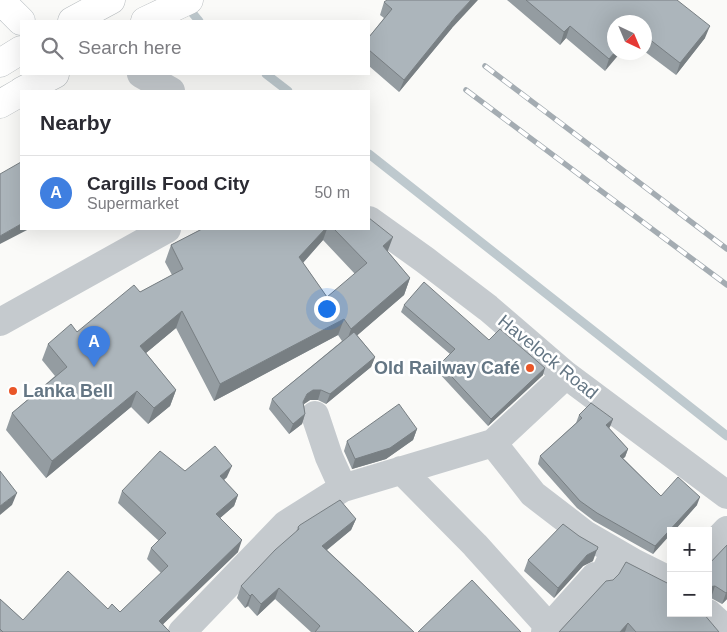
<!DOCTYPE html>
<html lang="en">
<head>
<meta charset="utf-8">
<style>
  :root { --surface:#fff; --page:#f2f2f3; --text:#2b2b33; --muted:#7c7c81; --line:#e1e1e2; --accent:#ea580c }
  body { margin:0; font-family:Helvetica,sans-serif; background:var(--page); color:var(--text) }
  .controls { position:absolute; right:15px; bottom:15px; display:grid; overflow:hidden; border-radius:0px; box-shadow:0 5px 20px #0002 }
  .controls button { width:45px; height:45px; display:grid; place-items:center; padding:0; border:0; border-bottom:1px solid var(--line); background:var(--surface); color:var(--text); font:25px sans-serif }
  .compass { position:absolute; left:607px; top:15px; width:45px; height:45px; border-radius:50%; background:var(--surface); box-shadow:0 5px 20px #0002; rotate:136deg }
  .you { position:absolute; left:326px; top:308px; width:18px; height:18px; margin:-12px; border:4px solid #fff; border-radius:50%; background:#1a73e8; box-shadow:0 0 0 8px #1a73e833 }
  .badge { display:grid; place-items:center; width:32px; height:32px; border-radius:50%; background:var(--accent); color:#fff; font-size:16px; font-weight:700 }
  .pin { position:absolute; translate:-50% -41px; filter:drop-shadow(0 1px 2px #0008) }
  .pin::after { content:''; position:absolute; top:26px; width:18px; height:15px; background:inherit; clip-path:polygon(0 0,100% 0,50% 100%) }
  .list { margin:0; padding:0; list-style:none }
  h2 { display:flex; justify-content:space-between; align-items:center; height:65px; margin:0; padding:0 20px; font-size:21px }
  h2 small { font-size:16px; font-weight:400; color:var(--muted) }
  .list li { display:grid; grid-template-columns:32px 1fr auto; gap:15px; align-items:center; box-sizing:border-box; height:75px; padding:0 20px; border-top:1px solid var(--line) }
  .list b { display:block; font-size:19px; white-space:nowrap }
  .list p { margin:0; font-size:16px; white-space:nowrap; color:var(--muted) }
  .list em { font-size:16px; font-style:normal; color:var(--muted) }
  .icon { flex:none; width:28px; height:28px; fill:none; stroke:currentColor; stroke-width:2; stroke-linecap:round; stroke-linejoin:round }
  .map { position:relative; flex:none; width:727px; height:632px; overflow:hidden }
  .search { position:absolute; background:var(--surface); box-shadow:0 5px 20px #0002; left:20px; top:20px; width:350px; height:55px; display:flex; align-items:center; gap:12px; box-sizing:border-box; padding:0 18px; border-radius:0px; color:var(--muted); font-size:19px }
  .panel { position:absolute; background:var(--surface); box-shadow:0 5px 20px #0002; left:20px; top:90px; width:350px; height:140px; border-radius:0px }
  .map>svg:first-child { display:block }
</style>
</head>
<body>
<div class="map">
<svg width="727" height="632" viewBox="0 0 727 632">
  <rect width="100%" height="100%" fill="#fafaf8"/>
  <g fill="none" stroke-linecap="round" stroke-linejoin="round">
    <!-- stream -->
    <path stroke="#bec9ce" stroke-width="9" d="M185,4L199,21
      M266,74L288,91
      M369,154L727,436"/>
    <defs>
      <path id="secondary" d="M0,0L21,21"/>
      <path id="highway" d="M72,21L111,0
        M145,21L189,0
        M0,63L21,50
        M22,91L55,74
        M0,104L21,92"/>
    </defs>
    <!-- secondary casing -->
    <use href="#secondary" stroke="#b5bcc1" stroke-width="29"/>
    <!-- highway casing -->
    <use href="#highway" stroke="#b6bbbe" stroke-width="29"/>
    <!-- street -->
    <path stroke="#c5cace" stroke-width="28" d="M141,74L171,91
      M369,220L425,260L488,308L566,375L727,495
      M0,322L167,229
      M315,415L329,457L343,488
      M493,443L566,375
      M401,470L475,545L549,627
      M708,550L727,530
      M708,613L727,630
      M182,632L286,524L343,488L493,443L533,494L585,534L635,563L671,581
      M545,632L595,576L602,577C608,568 609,561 616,552"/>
    <!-- secondary -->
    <use href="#secondary" stroke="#fff" stroke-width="28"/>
    <!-- highway -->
    <use href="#highway" stroke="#fff" stroke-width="28"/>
    <defs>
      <path id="rail" d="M485,66L727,249
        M466,90L727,285"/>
    </defs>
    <!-- rail casing -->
    <use href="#rail" stroke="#a4acb2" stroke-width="5.5"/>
    <!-- rail -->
    <use href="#rail" stroke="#fff" stroke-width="4" stroke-dasharray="11" stroke-linecap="butt"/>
  </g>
  <!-- wall -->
  <path fill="#949ca1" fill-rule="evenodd" d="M507,0H677L705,38L676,75L644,51V22H614V52L605,71L566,38L560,45Z
    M384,2L452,28L399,92L369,66V37L384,18L380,15Z
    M202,229H369L410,278L404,295L357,335L375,357L371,367L326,404L318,400H310L304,404L305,414L302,424L289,434L269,409L272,399L342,341L338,335L214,401L176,328L146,353L176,390L170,406L148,424L131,407L46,478L6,430L12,413L55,376L42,360L48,344L77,332L140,292L172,275L165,262L171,245ZM323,240L355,274L327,297L303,263Z
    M404,305L489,340L543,375L488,426L437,371L440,364L450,354L401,312Z
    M579,415L613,419L609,428L628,449L625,457L623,458L661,496L697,505L674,531H671L653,554L594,521L577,508L538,464L540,456L576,423Z
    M417,429L413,440L386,459L352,469L344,451L347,441Z
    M185,471L227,477L224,480L238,495L234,506L220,518L238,552L163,624L170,632H0V599L23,620L108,609L120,612L161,573L147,559L151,548L159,541L118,503L122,491Z
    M356,519L351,530L327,550L414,632H311L275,599L257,616L248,606L245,608L237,598L241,586L296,532L298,527Z
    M727,545V599L722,604L711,598H708V565Z
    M528,560L593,561L583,566L554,598L524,571Z
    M606,581L719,632H559Z"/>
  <!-- shaded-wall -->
  <path fill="#787f83" d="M471,0H478L452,28L399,92L404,80L456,16Z
    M570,26L566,38L560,45L564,32Z
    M710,26L705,38L676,75L680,63Z
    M615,52H621L605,71L609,59Z
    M21,224V229H29L0,244V236Z
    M325,229H327L323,240L293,274L299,257Z
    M393,237L387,253L383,246Z
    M410,278L404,295L345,346L351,329Z
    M182,311L176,328L134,363L140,346Z
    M344,319L338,335L214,401L220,384Z
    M375,357L371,367L326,404L330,394Z
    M545,368L543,375L488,426L491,419Z
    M176,390L170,406L148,424L154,408Z
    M313,390H321L318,400H310L304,404L303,402L307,394Z
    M137,391L131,407L46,478L52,461Z
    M305,414L302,424L289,434L293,424Z
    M613,419L610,427L604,433L606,425Z
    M417,429L413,440L386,459L352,469L355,459Z
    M628,449L625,457L617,463L620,456Z
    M232,466L227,477L216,487L220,476Z
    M17,493L12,505L0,515V506Z
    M238,495L234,506L212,525L216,514Z
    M700,497L697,505L674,531H671V534L653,554L655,546Z
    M356,519L351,530L318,557L322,546Z
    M242,540L238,552L155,632L159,621Z
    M598,547L593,561L583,566L554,598L558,588L587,555Z
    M715,586L711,598H708V587Z
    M279,588L275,599L257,616L261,604Z
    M727,592V599L722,604L726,593Z
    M252,594L248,606L245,608L250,596Z
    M628,623L625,632H620Z"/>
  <!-- building -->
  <path fill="#acb5bb" stroke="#787f83" d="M387,0H471L456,16L404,80L369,50V37L392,9L384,2Z
    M526,0H677L710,26L680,63L644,35V22H614V52H615L609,59L570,26L564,32Z
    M21,162V224L0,236V174Z
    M369,218L393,237L383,246L410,278L351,329L344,319L220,384L182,311L140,346L176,390L154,408L137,391L52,461L12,413L67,367L48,344L71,324L77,332L134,285L140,292L183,269L171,245L202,229H325L299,257L327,297L367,263L334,229H369Z
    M424,282L489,340L500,329L545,368L491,419L440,364L455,349L404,305Z
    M354,332L375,357L330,394L321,390H313L307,394L303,402L305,414L293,424L272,399Z
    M591,403L613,419L606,425L628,449L620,456L661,496L678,477L700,497L655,546L597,513L580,501L540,456L582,418L579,415Z
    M399,404L417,429L390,448L355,459L347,441Z
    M215,446L232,466L220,476L238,495L216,514L242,540L159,621L170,632H3L0,629V599L23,620L68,571L108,609L112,604L120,612L168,566L151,548L166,533L122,491L160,451L185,471Z
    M0,471L17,493L0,506Z
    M340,500L356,519L322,546L414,632H315L320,626L279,588L261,604L252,594L250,596L241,586L275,550L299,529L298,527L300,525Z
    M563,524L579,536L598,547L597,550L587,555L558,588L528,560Z
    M727,545V592L726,593L715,586L708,587V565Z
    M626,562L671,585V613H703L719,632H636L628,623L620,632H559L606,581L613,580L619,574Z
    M472,580L521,632H418Z"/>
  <!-- markers -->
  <g fill="#e95628" stroke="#fff" stroke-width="2">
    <circle cx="530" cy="368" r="5"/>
    <circle cx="13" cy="391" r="5"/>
  </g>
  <g text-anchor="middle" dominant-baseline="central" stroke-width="5" stroke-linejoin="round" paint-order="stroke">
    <!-- street labels -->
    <g font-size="18" fill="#647684" stroke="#fff">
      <text transform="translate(548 357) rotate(39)">Havelock Road</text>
    </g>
    <!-- poi labels -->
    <g font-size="18" font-weight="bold" fill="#647684" stroke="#fff" text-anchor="end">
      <text x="520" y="368">Old Railway Café</text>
      <text x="23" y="391" text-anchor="start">Lanka Bell</text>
    </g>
  </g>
</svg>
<div class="controls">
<button>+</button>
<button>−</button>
</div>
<svg class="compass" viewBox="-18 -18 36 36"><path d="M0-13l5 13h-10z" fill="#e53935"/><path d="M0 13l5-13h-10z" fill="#7c7c81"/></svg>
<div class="you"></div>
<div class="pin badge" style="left:94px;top:367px;background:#3f7fe0">A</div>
<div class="search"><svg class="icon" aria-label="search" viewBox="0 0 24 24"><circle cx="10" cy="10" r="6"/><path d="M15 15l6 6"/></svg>Search here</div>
<section class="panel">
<h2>Nearby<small></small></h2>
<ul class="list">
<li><span class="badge" style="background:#3f7fe0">A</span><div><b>Cargills Food City</b><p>Supermarket</p></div><em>50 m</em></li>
</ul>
</section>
</div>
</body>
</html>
